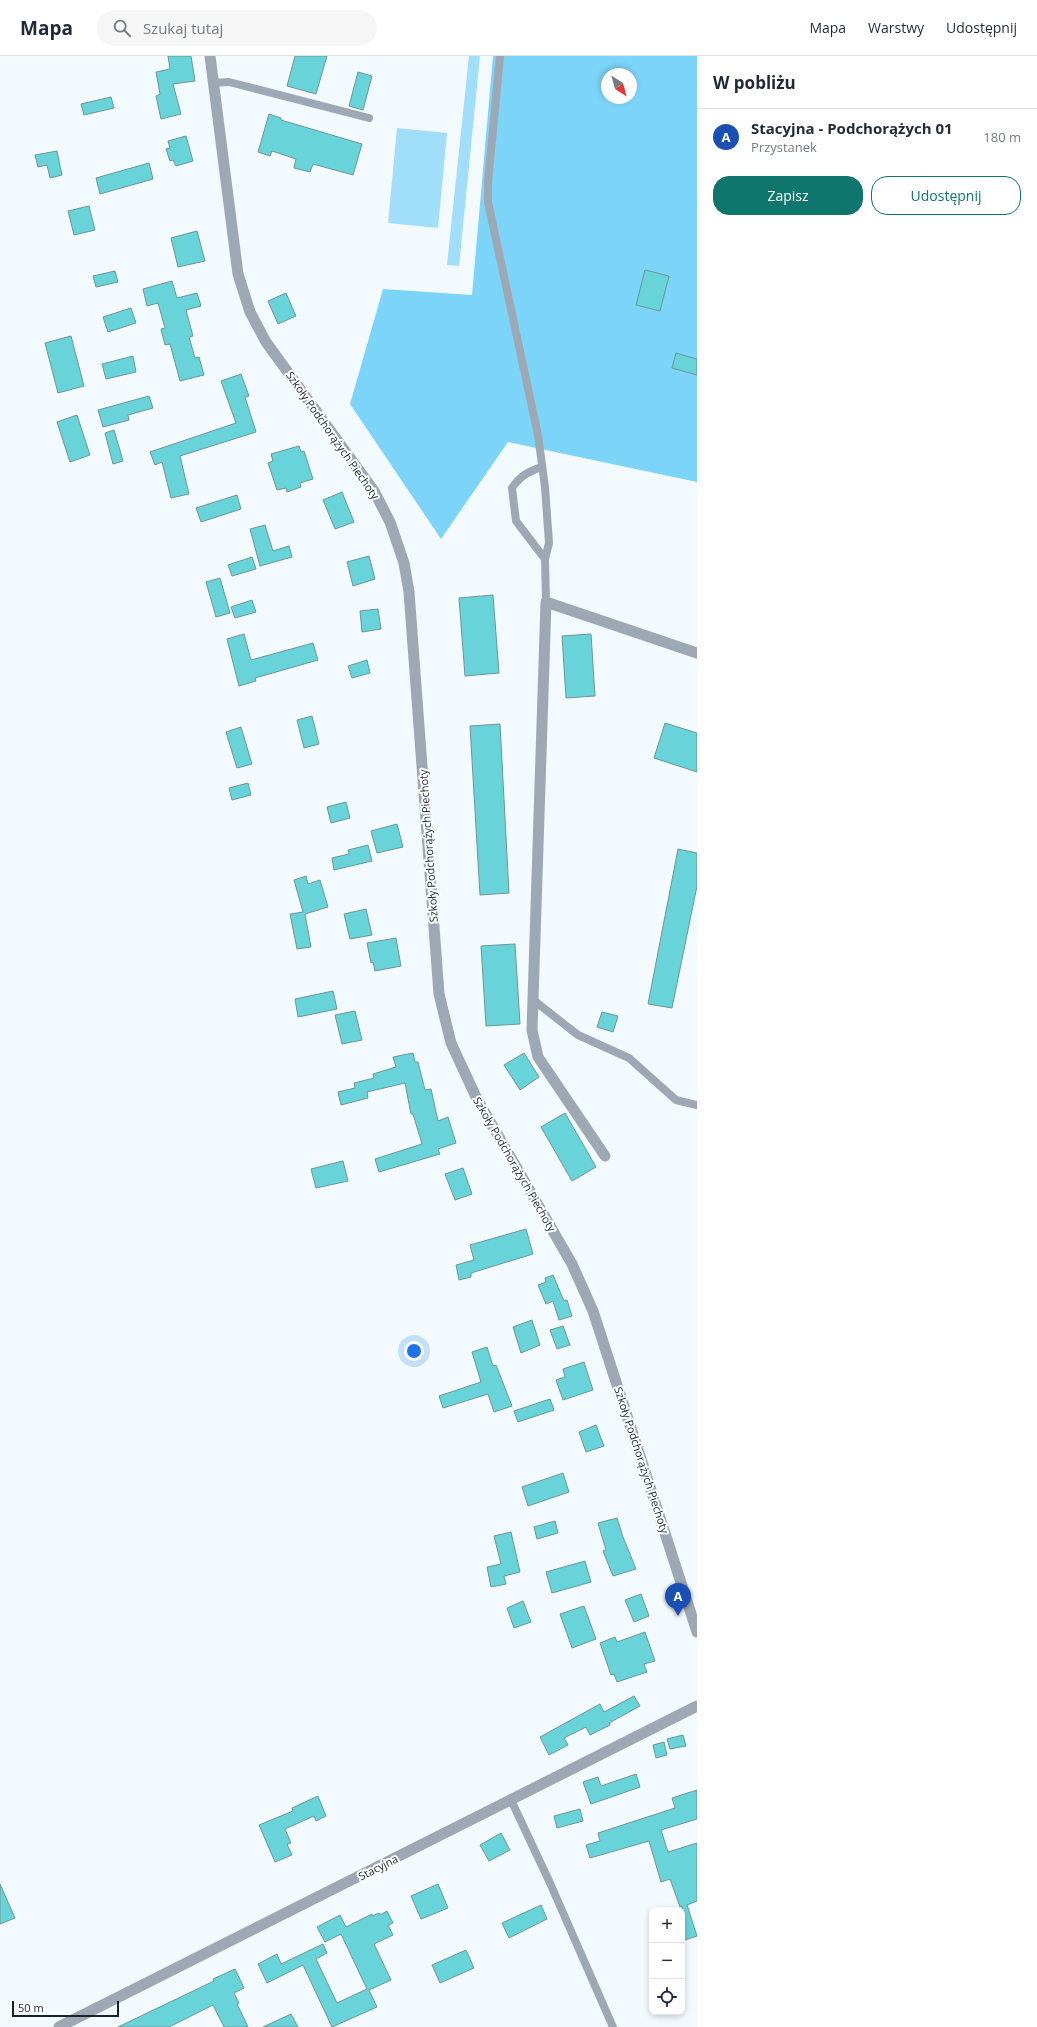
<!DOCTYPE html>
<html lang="pl">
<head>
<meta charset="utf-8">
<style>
  :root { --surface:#fff; --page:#f6f6f7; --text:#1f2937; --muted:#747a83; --line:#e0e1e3; --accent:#0f766e }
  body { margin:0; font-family:"Open Sans",sans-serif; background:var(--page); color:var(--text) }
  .controls { position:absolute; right:12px; bottom:12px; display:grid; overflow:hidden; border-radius:8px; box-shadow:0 2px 6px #0003 }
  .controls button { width:36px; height:36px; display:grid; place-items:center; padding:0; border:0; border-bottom:1px solid var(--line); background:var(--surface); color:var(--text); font:20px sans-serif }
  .compass { position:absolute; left:601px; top:12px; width:36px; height:36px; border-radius:50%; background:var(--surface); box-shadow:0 2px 6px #0003; rotate:144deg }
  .scale { position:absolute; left:12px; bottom:10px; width:107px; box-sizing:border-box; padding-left:4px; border:2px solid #152329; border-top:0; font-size:11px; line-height:14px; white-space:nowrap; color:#152329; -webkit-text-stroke:3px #fff; paint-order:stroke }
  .you { position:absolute; left:414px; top:1295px; width:14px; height:14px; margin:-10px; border:3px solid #fff; border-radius:50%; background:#1a73e8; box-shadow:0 0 0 6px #1a73e833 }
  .badge { display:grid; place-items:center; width:26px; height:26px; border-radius:50%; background:var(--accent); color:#fff; font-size:13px; font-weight:700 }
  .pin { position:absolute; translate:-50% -33px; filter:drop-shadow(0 1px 2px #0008) }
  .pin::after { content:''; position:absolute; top:21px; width:14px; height:12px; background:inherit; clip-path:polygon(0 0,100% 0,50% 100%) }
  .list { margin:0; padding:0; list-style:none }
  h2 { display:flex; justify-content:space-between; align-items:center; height:52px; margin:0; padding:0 16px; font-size:17px }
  h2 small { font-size:13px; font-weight:400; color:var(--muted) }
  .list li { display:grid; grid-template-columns:26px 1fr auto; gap:12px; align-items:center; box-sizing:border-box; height:56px; padding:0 16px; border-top:1px solid var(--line) }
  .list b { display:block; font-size:15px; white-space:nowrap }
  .list p { margin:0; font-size:13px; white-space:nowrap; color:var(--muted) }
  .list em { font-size:13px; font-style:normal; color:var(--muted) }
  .actions { display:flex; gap:8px; padding:12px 16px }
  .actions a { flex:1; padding:9px 0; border:1px solid var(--accent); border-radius:16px; text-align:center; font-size:14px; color:var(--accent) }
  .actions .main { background:var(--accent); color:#fff }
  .icon { flex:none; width:22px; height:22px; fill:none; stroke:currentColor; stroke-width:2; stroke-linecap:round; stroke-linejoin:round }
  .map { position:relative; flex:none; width:697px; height:1971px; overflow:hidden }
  header { display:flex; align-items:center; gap:24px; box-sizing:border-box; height:56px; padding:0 20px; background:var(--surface); border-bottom:1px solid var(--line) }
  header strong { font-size:19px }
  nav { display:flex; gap:22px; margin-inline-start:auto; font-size:14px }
  .search { width:280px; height:36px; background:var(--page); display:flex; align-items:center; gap:10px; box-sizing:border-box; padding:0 14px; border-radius:22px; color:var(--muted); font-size:15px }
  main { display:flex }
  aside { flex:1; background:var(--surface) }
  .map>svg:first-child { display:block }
</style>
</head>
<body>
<header>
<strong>Mapa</strong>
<div class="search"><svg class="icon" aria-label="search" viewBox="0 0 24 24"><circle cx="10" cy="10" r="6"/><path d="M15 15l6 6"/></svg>Szukaj tutaj</div>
<nav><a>Mapa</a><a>Warstwy</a><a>Udostępnij</a></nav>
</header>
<main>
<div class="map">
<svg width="697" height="1971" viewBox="0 0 697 1971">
  <rect width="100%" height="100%" fill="#f2fafd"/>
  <!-- green -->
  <path fill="#a1def9" d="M469,0H480L459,210L447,209Z
    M397,72L447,77L438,172L388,167Z"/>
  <!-- forest -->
  <path fill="#7cd4f9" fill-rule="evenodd" d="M493,0H697V426L508,386L441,483L350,348L383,233L472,239ZM607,18H631V42H607Z"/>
  <!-- building -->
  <path fill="#68d4da" stroke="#6c9698" d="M168,0H191L195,25L173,28L181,58L161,63L156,40L160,38L156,16L170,13Z
    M295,0H327L316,38L287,30Z
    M358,16L372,20L363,54L349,50Z
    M111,41L114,52L84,59L81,48Z
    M269,58L281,62V64L362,88L353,119L313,108L310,116L294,112L296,103L272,95L270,100L258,96Z
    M186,80L193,105L176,110L173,104L170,105L166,93L170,92L168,85Z
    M57,95L62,119L50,122L47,109L38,111L35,99Z
    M149,107L153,123L100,138L96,122Z
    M89,150L95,174L74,179L68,155Z
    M197,175L205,205L178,211L171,182Z
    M645,214L669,220L660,255L636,249Z
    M115,215L118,226L96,231L93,220Z
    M172,225L177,242L197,237L201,250L186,254L193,280L189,281L195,302L199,301L204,319L180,325L170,288L165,289L161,273L165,272L158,247L147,250L143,233Z
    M286,237L296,260L278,268L268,245Z
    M131,252L136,267L108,276L103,261Z
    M71,280L84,330L58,337L45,287Z
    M676,297L697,303V319L672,312Z
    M133,300L136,316L106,323L102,308Z
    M241,318L249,340L245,341L256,376L180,400L189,438L171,442L162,406L155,409L150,396L236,367L221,325Z
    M149,340L153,352L128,359L129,364L103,371L98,354Z
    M77,359L90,399L70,406L57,366Z
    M114,374L123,405L113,408L105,377Z
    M299,390L301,396L304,395L313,423L300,427L301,431L287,436L286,432L277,434L268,407L273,405L271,398Z
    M342,436L354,466L335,473L323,444Z
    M237,439L241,453L201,466L196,452Z
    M265,469L273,495L289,490L292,501L260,510L250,473Z
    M369,500L375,523L353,530L347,506Z
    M252,501L256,513L232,520L228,509Z
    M220,522L230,557L216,561L206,526Z
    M493,539L499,617L465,620L459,542Z
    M252,544L256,556L235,562L231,551Z
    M378,553L381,573L362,576L360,555Z
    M244,578L251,604L313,587L318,604L255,622L256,625L239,630L227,583Z
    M591,578L595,640L566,642L562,580Z
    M367,604L370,617L352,622L348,610Z
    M312,660L319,688L304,692L297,664Z
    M665,667L697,677V716L654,702Z
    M500,668L509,837L480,839L470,670Z
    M241,671L252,708L237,712L226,676Z
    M248,727L251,739L232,744L229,732Z
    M346,746L350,762L331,767L327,751Z
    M397,768L403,791L377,797L371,775Z
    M368,789L372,805L334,814L332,802L349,798L348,794Z
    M678,793L697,797V830L672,952L648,948Z
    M306,820L308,828L320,824L328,851L305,858L311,891L297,893L290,858L303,856L294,824Z
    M366,853L372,879L350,883L344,858Z
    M396,882L401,910L375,915L373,906L371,907L367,887Z
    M515,888L520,968L486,970L481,890Z
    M333,935L337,953L298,961L295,943Z
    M355,955L362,984L342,988L335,959Z
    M602,956L618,960L613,976L597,971Z
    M413,997L415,1006H418L425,1034L431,1033L438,1065L448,1061L456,1087L438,1093L440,1098L379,1116L375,1103L422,1088L413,1058H411L405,1027L367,1036L368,1042L341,1049L338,1036L355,1032L354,1027L374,1022L373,1018L396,1011L393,1001Z
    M524,997L539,1021L520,1034L504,1009Z
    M565,1057L596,1111L572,1125L541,1071Z
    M343,1105L348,1125L316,1132L311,1113Z
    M463,1112L472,1138L455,1144L445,1118Z
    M526,1173L533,1198L471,1217V1221L459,1224L456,1209L474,1204L470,1189Z
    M553,1219L564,1245L567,1244L572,1260L559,1264L553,1245L546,1248L538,1229L546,1226L545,1222Z
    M532,1264L540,1289L521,1297L513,1271Z
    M563,1270L570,1289L557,1293L550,1274Z
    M487,1291L493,1310L496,1309L512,1350L494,1356L488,1338L443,1352L439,1340L481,1326L472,1296Z
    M584,1306L593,1334L563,1344L556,1324L565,1321L563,1313Z
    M550,1343L554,1354L518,1366L514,1355Z
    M596,1369L604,1390L586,1396L579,1376Z
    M563,1417L569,1436L528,1450L522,1431Z
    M617,1462L623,1481L636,1513L613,1520L603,1495L606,1494L598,1467Z
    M555,1465L558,1477L537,1483L534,1471Z
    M511,1476L520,1516L504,1520L506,1528L491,1531L487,1511L501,1508L494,1480Z
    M585,1505L591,1526L552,1537L546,1516Z
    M641,1538L649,1560L634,1566L625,1544Z
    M523,1545L531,1566L514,1572L507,1552Z
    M584,1550L596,1583L572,1592L560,1558Z
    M645,1576L655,1605L644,1608L647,1616L617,1626L614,1618L611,1619L600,1587L615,1581L617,1586Z
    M634,1640L640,1650L609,1667L610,1669L590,1679L586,1671L564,1682L568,1689L549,1699L540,1681L600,1648L604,1656Z
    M683,1679L686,1690L670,1693L667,1683Z
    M664,1686L667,1699L656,1702L653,1689Z
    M636,1718L640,1731L591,1748L583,1726L598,1721L601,1730Z
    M697,1734V1763L661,1774L668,1796L697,1787V1845L687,1849L697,1880L682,1885V1850L680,1851L670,1823L661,1826L649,1785L590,1802L586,1789L600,1785L598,1777L675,1752L672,1742Z
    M318,1740L326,1760L316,1765L314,1760L285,1773L291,1787L287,1788L292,1799L275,1806L259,1769L293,1755L292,1752Z
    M580,1753L583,1765L557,1772L554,1760Z
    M501,1777L510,1794L489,1805L480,1789Z
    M0,1828L15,1862L0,1868Z
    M438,1828L448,1852L421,1863L411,1840Z
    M541,1849L547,1863L509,1882L502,1867Z
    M387,1855L393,1867L388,1869L393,1879L374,1888L391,1924L369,1934L377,1951L332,1971L303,1909L267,1927L258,1908L277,1898L281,1908L323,1888L327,1897L316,1903L337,1947L367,1933L341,1878L325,1886L317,1871L340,1859L346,1871L372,1858V1860L379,1857L380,1859Z
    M466,1894L474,1912L440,1927L432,1909Z
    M235,1913L244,1932L234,1937L239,1947L237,1948L248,1971H224L213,1949L169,1971H118L214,1925L213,1923Z
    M291,1958L298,1971H263Z"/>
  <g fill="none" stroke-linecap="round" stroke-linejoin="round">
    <!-- service -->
    <path stroke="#9ea8b4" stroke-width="8" d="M500,0L488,126V146L538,379L545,431L549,487L545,503L546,546
      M213,27L229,26L369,62
      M541,411C528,416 520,420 512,432L516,465L545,503
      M532,943L578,979L629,1002L676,1044L697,1049
      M511,1744L550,1827L613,1971"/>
    <!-- minor -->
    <path stroke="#9ea8b4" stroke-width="11" d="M605,1100L538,1001L532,974L546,546L697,597"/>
    <!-- tertiary -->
    <path stroke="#9ea8b4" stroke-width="11" d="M210,0L238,218L250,256L266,286L374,435L390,466L404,507L409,536L439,938L451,987L477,1043L572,1208L593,1255L697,1576
      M59,1971L697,1650"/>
  </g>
  <g text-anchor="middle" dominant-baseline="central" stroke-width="4" stroke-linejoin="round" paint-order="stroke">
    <!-- street labels -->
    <g font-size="11" fill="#152329" stroke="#fff">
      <text transform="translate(333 379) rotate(55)">Szkoły Podchorążych Piechoty</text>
      <text transform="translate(428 790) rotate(-94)">Szkoły Podchorążych Piechoty</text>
      <text transform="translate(515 1108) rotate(60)">Szkoły Podchorążych Piechoty</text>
      <text transform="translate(642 1404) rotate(72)">Szkoły Podchorążych Piechoty</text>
      <text transform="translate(378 1811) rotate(-27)">Stacyjna</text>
    </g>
  </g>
</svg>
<div class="controls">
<button>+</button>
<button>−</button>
<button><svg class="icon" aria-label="locate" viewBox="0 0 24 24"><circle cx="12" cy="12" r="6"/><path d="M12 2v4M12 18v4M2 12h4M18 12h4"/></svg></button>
</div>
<svg class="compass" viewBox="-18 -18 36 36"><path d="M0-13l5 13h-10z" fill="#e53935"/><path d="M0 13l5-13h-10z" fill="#747a83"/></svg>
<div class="scale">50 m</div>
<div class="you"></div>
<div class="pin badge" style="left:678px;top:1560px;background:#1a4fb4">A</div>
</div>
<aside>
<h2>W pobliżu<small></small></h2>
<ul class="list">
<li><span class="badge" style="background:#1a4fb4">A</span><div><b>Stacyjna - Podchorążych 01</b><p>Przystanek</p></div><em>180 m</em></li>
</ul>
<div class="actions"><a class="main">Zapisz</a><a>Udostępnij</a></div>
</aside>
</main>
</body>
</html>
